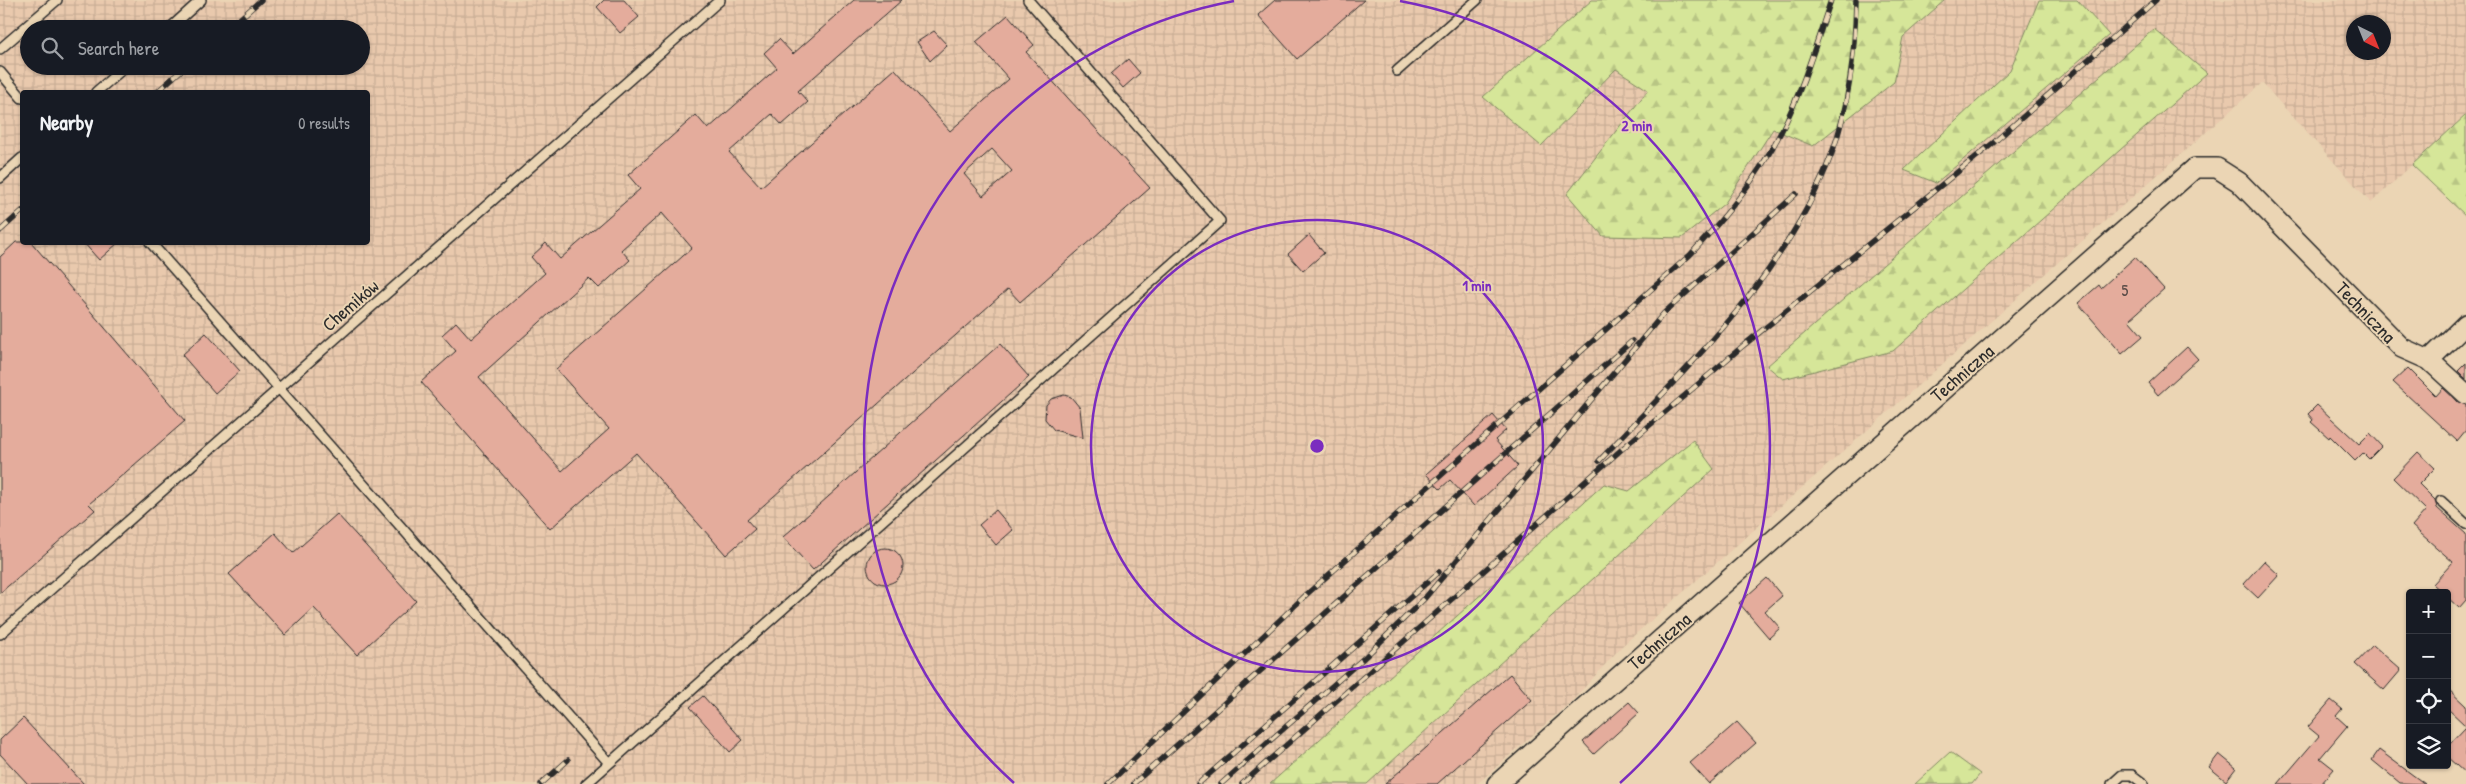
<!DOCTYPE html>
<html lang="en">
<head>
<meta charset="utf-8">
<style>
  :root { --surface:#171b24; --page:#20242c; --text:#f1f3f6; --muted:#9ea1a6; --line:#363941 }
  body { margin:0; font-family:"Patrick Hand",sans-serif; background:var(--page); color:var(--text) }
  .controls { position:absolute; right:15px; bottom:15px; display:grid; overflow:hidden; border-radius:5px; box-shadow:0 1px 4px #0004 }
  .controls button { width:45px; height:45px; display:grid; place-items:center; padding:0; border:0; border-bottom:1px solid var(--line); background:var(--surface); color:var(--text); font:25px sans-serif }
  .compass { position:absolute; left:2346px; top:15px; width:45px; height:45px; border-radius:50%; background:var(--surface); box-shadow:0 1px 4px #0004; rotate:137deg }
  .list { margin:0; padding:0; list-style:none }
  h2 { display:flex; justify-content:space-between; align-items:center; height:65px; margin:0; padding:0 20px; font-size:21px }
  h2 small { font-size:16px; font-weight:400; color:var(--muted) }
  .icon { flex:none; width:28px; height:28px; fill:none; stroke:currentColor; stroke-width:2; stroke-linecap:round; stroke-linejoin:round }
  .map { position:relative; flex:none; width:2466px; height:784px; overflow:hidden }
  .search { position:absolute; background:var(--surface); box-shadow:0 1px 4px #0004; left:20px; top:20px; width:350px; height:55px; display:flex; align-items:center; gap:12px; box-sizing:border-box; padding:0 18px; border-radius:28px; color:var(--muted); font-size:19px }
  .panel { position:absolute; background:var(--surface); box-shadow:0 1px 4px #0004; left:20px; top:90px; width:350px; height:155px; border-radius:5px }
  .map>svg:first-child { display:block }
</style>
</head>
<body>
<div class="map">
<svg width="2466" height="784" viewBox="0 0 2466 784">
  <defs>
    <pattern id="industrial-grid" width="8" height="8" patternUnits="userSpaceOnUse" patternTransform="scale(1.25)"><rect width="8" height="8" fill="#e9c9ad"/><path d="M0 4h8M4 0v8" fill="none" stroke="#c8ad95"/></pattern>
    <pattern id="forest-firs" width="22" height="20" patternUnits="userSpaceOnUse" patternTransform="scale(1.25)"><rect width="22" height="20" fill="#d6e699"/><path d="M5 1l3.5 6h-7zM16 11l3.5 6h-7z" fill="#b8c584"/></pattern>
  </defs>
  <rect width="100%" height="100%" fill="#ebd5b4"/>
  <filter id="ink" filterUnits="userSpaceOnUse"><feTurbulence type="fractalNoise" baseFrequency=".02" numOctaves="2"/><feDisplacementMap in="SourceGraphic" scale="10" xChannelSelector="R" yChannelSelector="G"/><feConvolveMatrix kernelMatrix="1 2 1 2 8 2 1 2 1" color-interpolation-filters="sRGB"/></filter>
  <g filter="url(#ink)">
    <!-- industrial -->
    <path fill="url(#industrial-grid)" fill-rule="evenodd" d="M0,0H2466V115L2371,203L2262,83L1622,646L1573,700L1477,784H0ZM2354,22H2384V52H2354ZM29,29H361V66H29ZM22,92H368V242H22Z"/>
    <!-- forest -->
    <path fill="url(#forest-firs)" stroke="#808862" d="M1592,0H1945L1903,37L1894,82L1813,146L1773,129L1725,203L1682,238L1603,236L1567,194L1648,90L1616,69L1541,146L1483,97Z
      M2039,0H2077L2109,35L1936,183L1904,170L2010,70Z
      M2154,29L2207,73L1893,351L1783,379L1767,366Z
      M2466,115V216L2412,165Z
      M1693,440L1714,469L1367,784H1270L1604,484L1629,491Z
      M1950,752L1980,774L1972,784H1915Z"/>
    <!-- building -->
    <path fill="#e4ac9c" stroke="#2b2b2b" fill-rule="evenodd" d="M604,0H624L639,17L620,33L597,7Z
      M854,0H902L798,91L808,102L782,125L772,114L729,152L761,187L895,69L950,131L1009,79L976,42L1008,15L1034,45L1026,52L1150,188L1020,302L1008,289L747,520L755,529L726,555L636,453L550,529L421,382L456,351L442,335L456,322L471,339L545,273L531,257L546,243L560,259L640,189L628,175L696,115L708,129L777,68L764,53L779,39L793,54ZM992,149L1012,171L983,196L964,174ZM662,213L692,248L556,369L609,429L562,471L479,377L589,278L599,288L630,260L621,250Z
      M1275,0H1364L1297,59L1258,15Z
      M934,31L947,45L930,61L917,42Z
      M1128,59L1140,73L1123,88L1111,74Z
      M1309,235L1324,253L1303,271L1288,254Z
      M16,242H31L185,421L89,504L95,510L0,593V257Z
      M83,242H119L99,260Z
      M2135,257L2164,289L2129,320L2143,336L2122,354L2078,303L2099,285L2101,288Z
      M206,333L240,371L215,393L182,355Z
      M1000,344L1029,377L813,570L783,537Z
      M2187,347L2198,359L2158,395L2148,383Z
      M2466,363V379L2458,371Z
      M2408,368L2436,396L2443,388L2458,402L2466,405V430L2457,441L2393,382Z
      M1064,395L1071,397L1080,408L1083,438L1054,430L1045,419L1046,405L1051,399Z
      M2317,405L2359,444L2370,433L2382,446L2369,459L2363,453L2355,461L2330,436L2329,438L2311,422L2313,420L2308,414Z
      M1493,415L1506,430L1495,440L1518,466L1474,506L1450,480L1440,489L1426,474Z
      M2418,452L2435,468L2419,484L2435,500L2437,508L2466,534V600L2459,608L2447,597V593H2443L2433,584L2453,562L2412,526L2426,510L2393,478Z
      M996,510L1013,530L996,545L979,525Z
      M337,514L416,601L357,655L314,608L285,635L229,574L275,533L293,553Z
      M867 566a18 18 0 1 1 36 0a18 18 0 1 1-36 0Z
      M2264,561L2279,575L2258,598L2243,584Z
      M1767,578L1782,596L1765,611L1780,628L1769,638L1739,603Z
      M2373,645L2401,670L2384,690L2355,664Z
      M1510,674L1532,700L1437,784H1385Z
      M2447,688L2466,706V726L2447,708Z
      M703,696L743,740L730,752L690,707Z
      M2331,700L2342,709L2336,716L2347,726L2320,758L2334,769L2321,784H2278L2319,736L2308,727Z
      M1629,702L1639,713L1594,754L1583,742Z
      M23,718L84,784H28L0,754V740Z
      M1737,722L1756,743L1709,784L1690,763Z
      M2466,727V774L2447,757V747Z
      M2379,750L2425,784L2400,783L2372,760Z
      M2219,754L2236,768L2226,781L2209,767Z"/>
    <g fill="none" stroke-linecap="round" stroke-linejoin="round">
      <defs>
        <path id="lane" d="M169,29L201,0
          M0,49L57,0
          M1397,71L1477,0
          M0,72L22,98
          M96,92L126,66
          M0,178L22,158
          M150,242L609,763
          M2441,501L2466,524
          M0,634L720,0
          M586,784L1220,221L1028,0
          M2112,784L2122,775H2132L2144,784"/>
        <path id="street" d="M2429,360L2466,394
          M1497,784L2195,168H2217L2239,182L2402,348L2429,360L2466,324"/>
      </defs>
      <!-- lane casing -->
      <use href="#lane" stroke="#2b2b2b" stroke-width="12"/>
      <!-- street casing -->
      <use href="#street" stroke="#2b2b2b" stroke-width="22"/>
      <!-- lane -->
      <use href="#lane" stroke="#ebd5b4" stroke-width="9"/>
      <!-- street -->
      <use href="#street" stroke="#ebd5b4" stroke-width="19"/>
      <defs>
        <path id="rail" d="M228,29L261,0
          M157,92L186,66
          M0,231L22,211
          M1599,461C1687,367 1786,276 1832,153C1850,104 1855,51 1856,0
          M541,784L568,760
          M1108,784L1307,594L1690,255C1725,217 1757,179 1781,132C1802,91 1816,44 1831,0
          M1133,784L1632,341
          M1198,784L1439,572
          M1221,784L1366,656L1425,598L1664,313L1796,194
          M1242,784L1630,442L1744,345L1992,144L2156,0"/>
      </defs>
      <!-- rail casing -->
      <use href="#rail" stroke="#2b2b2b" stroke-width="5.5"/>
      <!-- rail -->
      <use href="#rail" stroke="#ebd5b4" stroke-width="4" stroke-dasharray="11" stroke-linecap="butt"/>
    </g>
  </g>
  <!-- distance rings -->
  <g fill="none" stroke="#7b2cbf" stroke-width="2.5">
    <circle cx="1317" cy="446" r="226"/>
    <path d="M1014 783A453 453 0 0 1 1234 1M1400 1A453 453 0 0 1 1620 783"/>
  </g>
  <g text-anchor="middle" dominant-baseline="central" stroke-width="4" stroke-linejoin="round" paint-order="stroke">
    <!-- number labels -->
    <g font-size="16" fill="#594b47">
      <text x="2125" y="290">5</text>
    </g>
    <!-- street labels -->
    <g font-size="19" fill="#2b2b2b" stroke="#ebd5b4">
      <text transform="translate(350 305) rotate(-41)">Chemików</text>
      <text transform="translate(2366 312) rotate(46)">Techniczna</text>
      <text transform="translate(1962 373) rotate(-41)">Techniczna</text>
      <text transform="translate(1659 641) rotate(-41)">Techniczna</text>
    </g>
  </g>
  <circle cx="1317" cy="446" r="8" fill="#7b2cbf" stroke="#ebd5b4" stroke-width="2.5"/>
  <g font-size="15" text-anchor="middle" font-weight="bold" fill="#7b2cbf" stroke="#ebd5b4" stroke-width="4" stroke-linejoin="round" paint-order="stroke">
    <text x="1637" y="131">2 min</text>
    <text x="1477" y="291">1 min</text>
  </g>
</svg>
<div class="controls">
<button>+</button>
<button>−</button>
<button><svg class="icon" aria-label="locate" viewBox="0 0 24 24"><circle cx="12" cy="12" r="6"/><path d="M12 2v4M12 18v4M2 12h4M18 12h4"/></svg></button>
<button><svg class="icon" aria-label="layers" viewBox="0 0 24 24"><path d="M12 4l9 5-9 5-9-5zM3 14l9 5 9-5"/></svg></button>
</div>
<svg class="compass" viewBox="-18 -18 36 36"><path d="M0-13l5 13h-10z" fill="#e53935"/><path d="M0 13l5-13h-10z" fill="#9ea1a6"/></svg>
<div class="search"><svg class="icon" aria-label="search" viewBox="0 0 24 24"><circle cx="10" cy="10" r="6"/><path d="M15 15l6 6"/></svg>Search here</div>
<section class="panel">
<h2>Nearby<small>0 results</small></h2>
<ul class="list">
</ul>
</section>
</div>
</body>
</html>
